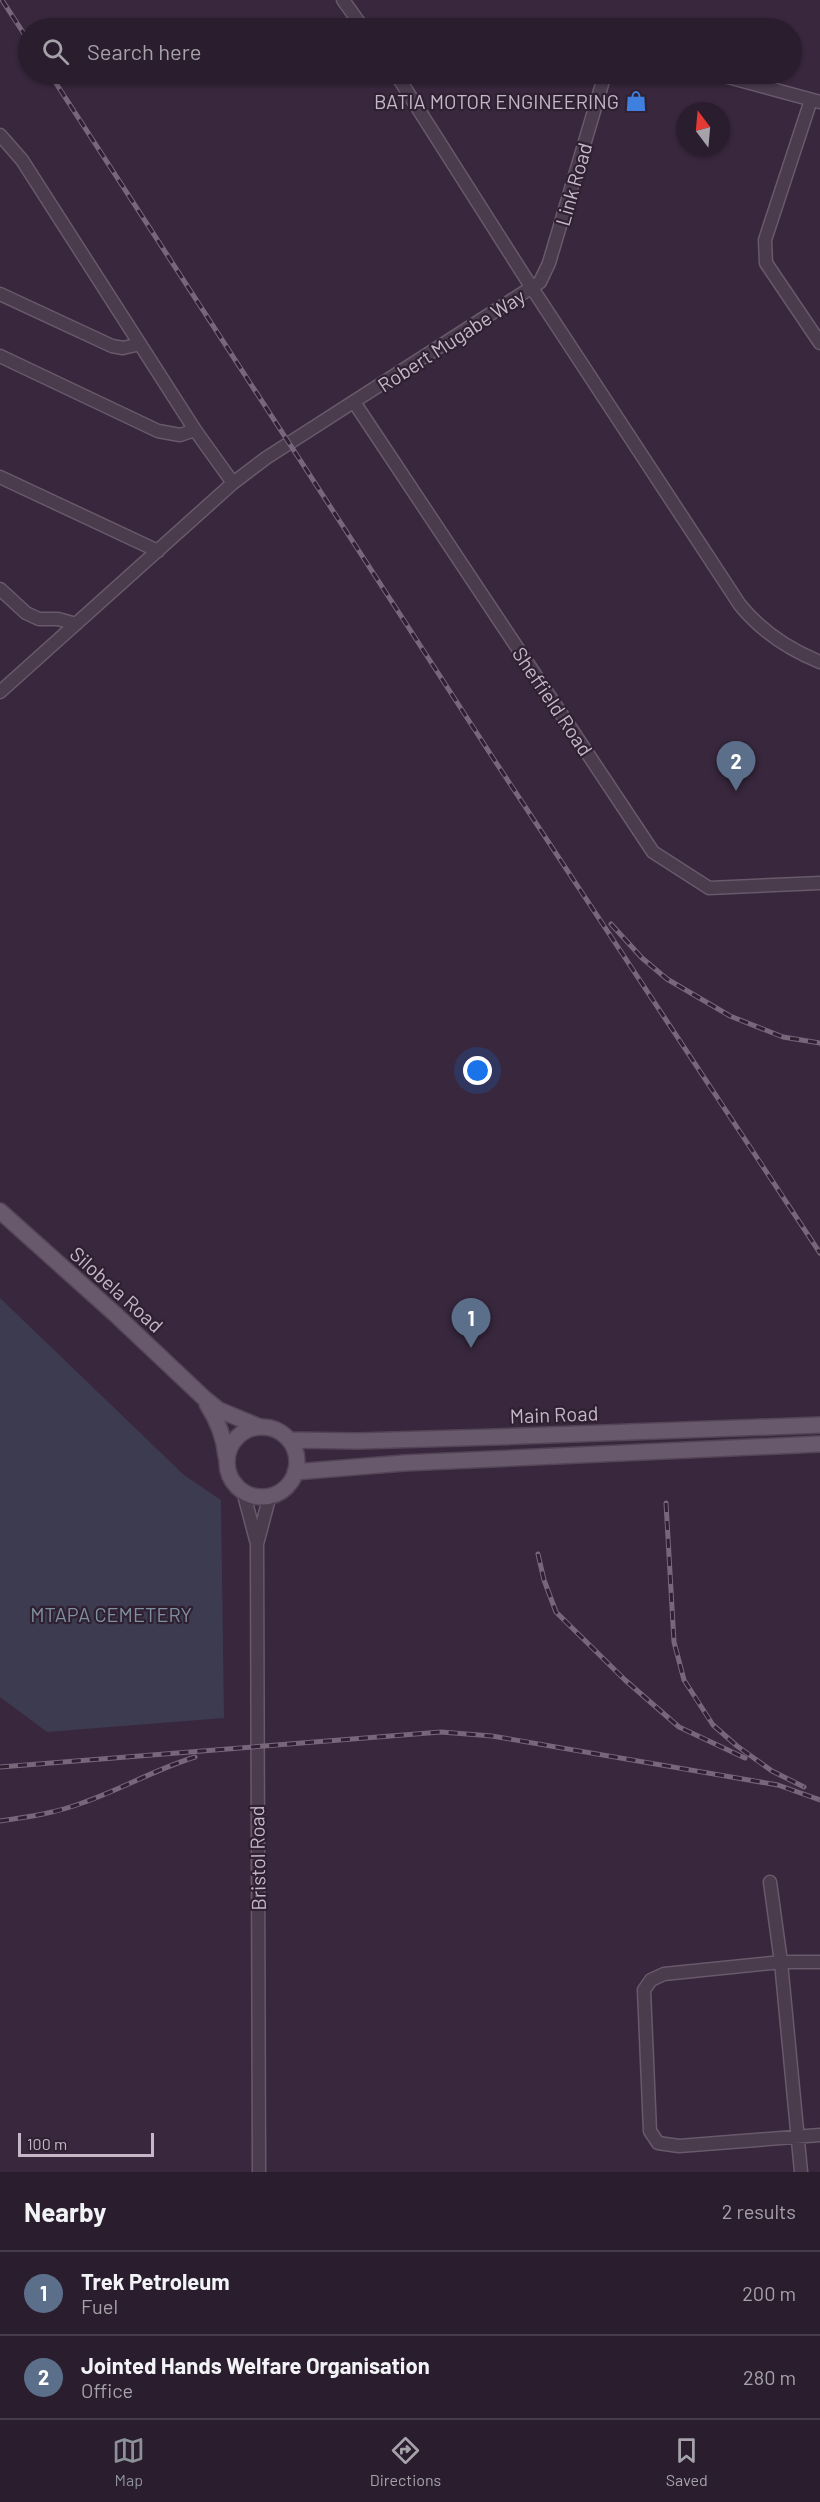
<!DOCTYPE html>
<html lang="en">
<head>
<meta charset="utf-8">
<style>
  :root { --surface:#2a1d2e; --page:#322636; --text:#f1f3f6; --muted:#a5a2aa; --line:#463b4a; --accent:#8c9099 }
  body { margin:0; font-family:Barlow,sans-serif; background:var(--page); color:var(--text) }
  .compass { position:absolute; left:676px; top:102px; width:54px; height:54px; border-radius:50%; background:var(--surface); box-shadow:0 2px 4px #0004; rotate:344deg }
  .scale { position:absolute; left:18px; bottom:15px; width:136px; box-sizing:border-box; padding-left:6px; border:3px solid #c5b7c8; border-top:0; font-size:16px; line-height:21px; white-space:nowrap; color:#c5b7c8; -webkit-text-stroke:4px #2f2032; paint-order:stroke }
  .you { position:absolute; left:478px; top:1071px; width:21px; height:21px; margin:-15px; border:4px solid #fff; border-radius:50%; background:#1a73e8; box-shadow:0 0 0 9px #1a73e833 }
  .badge { display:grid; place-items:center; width:39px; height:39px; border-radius:50%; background:var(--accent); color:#fff; font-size:20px; font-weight:700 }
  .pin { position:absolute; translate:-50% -50px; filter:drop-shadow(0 2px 3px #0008) }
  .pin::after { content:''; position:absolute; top:32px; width:21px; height:18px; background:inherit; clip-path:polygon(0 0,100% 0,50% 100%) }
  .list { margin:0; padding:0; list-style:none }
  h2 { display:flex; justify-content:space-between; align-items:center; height:78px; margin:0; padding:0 24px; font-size:26px }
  h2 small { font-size:20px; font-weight:400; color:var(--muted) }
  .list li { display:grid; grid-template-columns:39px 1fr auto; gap:18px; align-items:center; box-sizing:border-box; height:84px; padding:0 24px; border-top:2px solid var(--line) }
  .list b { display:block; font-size:22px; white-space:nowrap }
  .list p { margin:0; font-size:20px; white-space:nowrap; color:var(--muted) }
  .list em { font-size:20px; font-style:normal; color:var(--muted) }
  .icon { flex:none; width:33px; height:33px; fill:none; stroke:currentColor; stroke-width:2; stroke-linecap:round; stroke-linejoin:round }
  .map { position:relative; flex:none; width:820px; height:2172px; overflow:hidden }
  .search { position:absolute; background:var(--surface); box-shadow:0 2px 4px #0004; left:18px; right:18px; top:18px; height:66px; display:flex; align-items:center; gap:15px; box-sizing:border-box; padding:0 21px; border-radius:33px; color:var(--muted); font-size:22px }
  .sheet { height:246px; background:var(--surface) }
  nav { display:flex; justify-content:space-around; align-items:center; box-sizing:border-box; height:84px; border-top:2px solid var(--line); background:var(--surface); font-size:16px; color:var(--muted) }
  nav a { display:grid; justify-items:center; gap:3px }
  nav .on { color:var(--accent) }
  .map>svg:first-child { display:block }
</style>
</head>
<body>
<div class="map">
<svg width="820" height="2172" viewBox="0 0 820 2172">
  <rect width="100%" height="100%" fill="#38273d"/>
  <!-- green -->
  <path fill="#3d3b50" d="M0,1298L184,1475L221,1500L224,1718L47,1732L0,1697Z"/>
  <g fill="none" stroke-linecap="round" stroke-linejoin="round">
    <defs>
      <path id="minor" d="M343,0L363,28
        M396,74L532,288L740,605C762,632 788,649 820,662
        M717,74L820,102
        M811,100L765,240L766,263L820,343
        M0,135L22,160L195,430L233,483
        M0,294L112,346L123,348L140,344
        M0,356L158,431L180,435L195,430
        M354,402L653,852L709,888L820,883
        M0,477L158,551
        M0,589L26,613L39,619H58L76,624
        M0,692L233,483L266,458L540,282L549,263L605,74
        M243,1491L256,1540
        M770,1882L781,1962L801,2172
        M820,1962H781L664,1974L651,1980L644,1990L650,2131L658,2143L679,2146L820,2135
        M259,2172L257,1544L270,1495"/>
      <path id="major" d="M0,1211L115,1314L204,1398L219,1410L260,1427
        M207,1404C218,1421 224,1436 226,1456
        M227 1462a35 35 0 1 1 70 0a35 35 0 1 1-70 0Z
        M289,1440L358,1441L495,1437L820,1425
        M295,1472L404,1463L820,1444"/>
    </defs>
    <!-- minor casing -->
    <use href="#minor" stroke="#68596b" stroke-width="15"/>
    <!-- major casing -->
    <use href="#major" stroke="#534456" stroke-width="18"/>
    <!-- minor -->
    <use href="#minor" stroke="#4a3b4d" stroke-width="12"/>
    <!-- major -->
    <use href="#major" stroke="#69596d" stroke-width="15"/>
    <defs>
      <path id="rail" d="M2,0L28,40
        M50,74L495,761L820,1253
        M611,924L642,958L667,979L730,1016L783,1037L820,1043
        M666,1503L674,1642L684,1680L713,1725L737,1746L772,1771L804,1787
        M538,1554L544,1580L556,1612L625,1680L679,1727L745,1758
        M0,1767L441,1732L492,1736L778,1785L820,1800
        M0,1821C28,1817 56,1813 82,1803C120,1790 156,1769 195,1757"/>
    </defs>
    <!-- rail casing -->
    <use href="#rail" stroke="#78667c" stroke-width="5"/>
    <!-- rail -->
    <use href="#rail" stroke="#2f2032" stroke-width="3" stroke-dasharray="9" stroke-linecap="butt"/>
  </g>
  <!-- icons -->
  <defs>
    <symbol id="shop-bare" viewBox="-9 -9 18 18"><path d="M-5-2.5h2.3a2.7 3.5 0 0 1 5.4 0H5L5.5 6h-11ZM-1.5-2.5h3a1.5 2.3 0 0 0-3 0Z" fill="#3f7fe0" stroke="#2f2032" stroke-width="2.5" paint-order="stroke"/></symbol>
  </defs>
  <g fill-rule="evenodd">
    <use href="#shop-bare" x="621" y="86" width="30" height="30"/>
  </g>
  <g text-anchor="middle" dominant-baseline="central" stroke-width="4.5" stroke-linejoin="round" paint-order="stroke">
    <!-- poi labels -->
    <g font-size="20" fill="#c5b7c8" stroke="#2f2032" text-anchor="end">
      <text x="619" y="101">BATIA MOTOR ENGINEERING</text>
    </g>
    <!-- street labels -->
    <g font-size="20" fill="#c5b7c8" stroke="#2f2032">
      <text transform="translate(573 184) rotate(-74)">Link Road</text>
      <text transform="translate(451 340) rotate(-33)">Robert Mugabe Way</text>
      <text transform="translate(553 701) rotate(56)">Sheffield Road</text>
      <text transform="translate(117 1289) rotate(42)">Silobela Road</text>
      <text transform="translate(554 1414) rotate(-2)">Main Road</text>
      <text transform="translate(257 1858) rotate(-91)">Bristol Road</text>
    </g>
    <!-- park labels -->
    <g font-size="20" fill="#7f91a0" stroke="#2f2032">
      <text x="111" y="1614">MTAPA CEMETERY</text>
    </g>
  </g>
</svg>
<svg class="compass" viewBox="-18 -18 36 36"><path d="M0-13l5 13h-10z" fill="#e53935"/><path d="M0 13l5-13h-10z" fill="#a5a2aa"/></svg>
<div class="scale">100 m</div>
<div class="you"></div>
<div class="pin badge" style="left:471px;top:1348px;background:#5c6f8a">1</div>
<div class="pin badge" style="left:736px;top:791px;background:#5c6f8a">2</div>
<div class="search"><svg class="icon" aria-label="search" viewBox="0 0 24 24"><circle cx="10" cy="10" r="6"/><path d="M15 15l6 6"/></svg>Search here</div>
</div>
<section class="sheet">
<h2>Nearby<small>2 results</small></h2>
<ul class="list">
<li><span class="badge" style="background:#5c6f8a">1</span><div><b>Trek Petroleum</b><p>Fuel</p></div><em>200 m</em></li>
<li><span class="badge" style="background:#5c6f8a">2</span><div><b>Jointed Hands Welfare Organisation</b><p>Office</p></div><em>280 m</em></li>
</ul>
</section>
<nav>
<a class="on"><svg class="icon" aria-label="map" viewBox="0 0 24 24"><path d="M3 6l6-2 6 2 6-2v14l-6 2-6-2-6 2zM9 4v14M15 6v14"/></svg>Map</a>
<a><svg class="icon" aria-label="directions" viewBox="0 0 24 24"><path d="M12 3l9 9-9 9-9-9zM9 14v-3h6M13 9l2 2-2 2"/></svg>Directions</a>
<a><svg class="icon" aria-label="saved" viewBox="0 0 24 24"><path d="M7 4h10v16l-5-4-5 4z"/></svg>Saved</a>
</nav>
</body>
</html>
